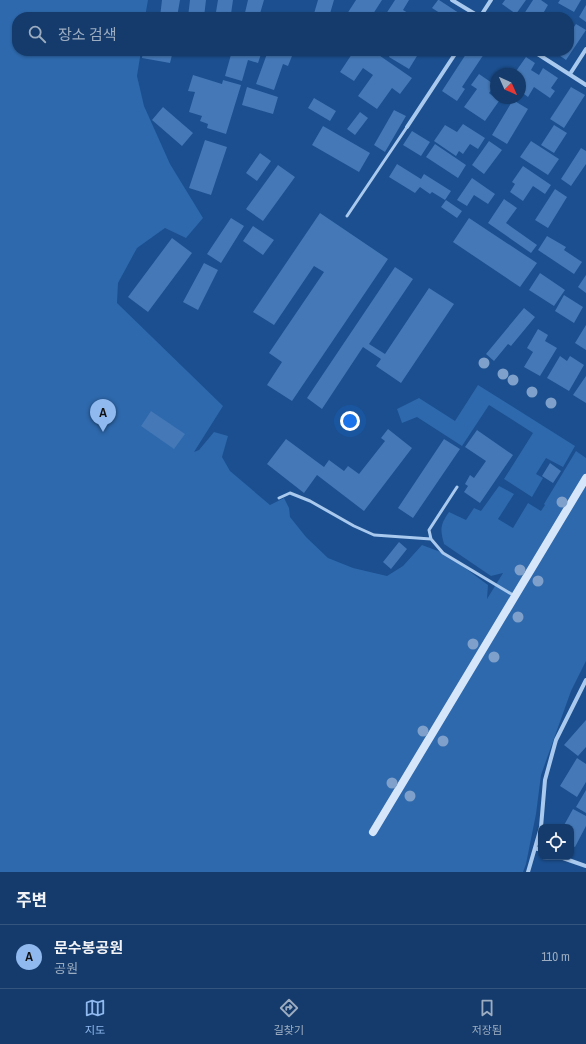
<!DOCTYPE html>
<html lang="ko">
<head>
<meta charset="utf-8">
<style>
  :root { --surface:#143b6b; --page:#214673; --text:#f1f3f6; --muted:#9dadc1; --line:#33557e; --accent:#90b9f0 }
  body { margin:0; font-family:"Archivo Narrow","Noto Sans KR",sans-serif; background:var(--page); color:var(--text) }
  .controls { position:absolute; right:12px; bottom:12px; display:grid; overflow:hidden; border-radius:8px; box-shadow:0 1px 3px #0004 }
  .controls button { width:36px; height:36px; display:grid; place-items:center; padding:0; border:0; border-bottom:1px solid var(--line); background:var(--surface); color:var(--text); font:20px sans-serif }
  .compass { position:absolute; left:490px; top:68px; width:36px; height:36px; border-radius:50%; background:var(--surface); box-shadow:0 1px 3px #0004; rotate:135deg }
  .you { position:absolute; left:350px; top:421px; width:14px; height:14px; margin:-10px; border:3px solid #fff; border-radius:50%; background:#1a73e8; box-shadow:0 0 0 6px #1a73e833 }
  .badge { display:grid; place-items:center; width:26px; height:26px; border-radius:50%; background:var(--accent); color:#111; font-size:13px; font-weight:700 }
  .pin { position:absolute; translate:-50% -33px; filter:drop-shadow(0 1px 2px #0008) }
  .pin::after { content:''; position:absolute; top:21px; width:14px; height:12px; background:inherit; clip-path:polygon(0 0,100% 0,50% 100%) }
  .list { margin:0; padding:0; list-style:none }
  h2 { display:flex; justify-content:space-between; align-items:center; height:52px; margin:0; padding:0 16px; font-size:17px }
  h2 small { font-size:13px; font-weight:400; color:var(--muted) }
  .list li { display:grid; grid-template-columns:26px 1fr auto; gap:12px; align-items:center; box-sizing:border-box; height:64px; padding:0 16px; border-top:1px solid var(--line) }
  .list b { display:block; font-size:15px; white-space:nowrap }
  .list p { margin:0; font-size:13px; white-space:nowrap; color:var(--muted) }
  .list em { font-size:13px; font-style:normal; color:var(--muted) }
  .icon { flex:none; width:22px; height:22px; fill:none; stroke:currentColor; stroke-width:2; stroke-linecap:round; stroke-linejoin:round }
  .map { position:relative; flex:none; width:586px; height:872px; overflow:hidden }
  .search { position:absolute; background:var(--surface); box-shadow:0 1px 3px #0004; left:12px; right:12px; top:12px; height:44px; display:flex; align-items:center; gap:10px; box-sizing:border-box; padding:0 14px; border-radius:16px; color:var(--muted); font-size:15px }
  .sheet { height:116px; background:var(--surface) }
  nav { display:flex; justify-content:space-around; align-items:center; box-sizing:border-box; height:56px; border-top:1px solid var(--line); background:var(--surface); font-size:11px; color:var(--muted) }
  nav a { display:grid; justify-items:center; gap:2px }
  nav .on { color:var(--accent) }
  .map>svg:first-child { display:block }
</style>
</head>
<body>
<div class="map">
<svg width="586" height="872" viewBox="0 0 586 872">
  <rect width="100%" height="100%" fill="#1b4f8f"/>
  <!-- green -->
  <path fill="#2e69ad" d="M0,0H148L145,17H17V51H141L137,76L144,106L170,164L203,218L186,238L165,228L137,248L118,283L117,303L223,406L194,452L199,450L214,432L228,436L222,457L230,471L270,505L284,498L289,508L290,517L306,537L328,558L353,568L387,576L403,566L422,545L446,554L488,585L487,599L503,573L491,576L444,544C440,529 440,525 449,512L466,520L474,508L481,511L499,486L514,494L498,519L513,528L528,503L541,511L545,505L544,504L576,451L586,458V661L571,691L541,775L536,814L526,864L523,872H0Z
    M478,385L575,446L563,467L546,458L536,474L543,478L532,497L504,479L533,433L489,405L462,446L417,417L402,423L397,409L419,398L455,421Z"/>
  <!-- building -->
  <path fill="#4478b7" d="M162,0H180L177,17H160Z
    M190,0H206L204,17H188Z
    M218,0H233L231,14L216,12Z
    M248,0H264L259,17H244Z
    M318,0H334L329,17H313Z
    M356,0H382L373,14L371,12L368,17H345Z
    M395,0H409L403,10L415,17H384Z
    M438,0H439L465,17H446L432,8Z
    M505,0H526L516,14L502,4Z
    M533,0H541L548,5L541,17H522Z
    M560,0H581L574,12L558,3Z
    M586,5V22L579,17Z
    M576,24L586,30L566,60L556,53L558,51H569V34Z
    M143,51H173L170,63L142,58Z
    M232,51H262L258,63L248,60L242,81L225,76Z
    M268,51H276L292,56L288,66L283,64L274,90L256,84Z
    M354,51H373L412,78L400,94L392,88L377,109L358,96L373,75L363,68L354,81L340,72Z
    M392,51H420L409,69L389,57Z
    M468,51H486L462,87L465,89L457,101L442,91Z
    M526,57L535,63L531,70L539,75L543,68L558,78L551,88L555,91L550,98L534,87L528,97L520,91V74H514Z
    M479,74L495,85L489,93L499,101L485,121L464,107L477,89L471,85Z
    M193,75L222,84L223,80L241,85L226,134L207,128L208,124L200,121L202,116L189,112L195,92L188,91Z
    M247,87L278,97L273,114L242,105Z
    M571,87L585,95L564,128L550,119Z
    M314,98L336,111L330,121L308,108Z
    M513,100L528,109L507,144L492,135Z
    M163,107L193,133L182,146L152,120Z
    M394,110L406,116L385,152L374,145Z
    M360,112L368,118L355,135L347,129Z
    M463,124L485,138L478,149L470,144L463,154L459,151L456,156L434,141L445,125L457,132Z
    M554,125L567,133L554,153L541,145Z
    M323,126L370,153L359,172L312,145Z
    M412,131L430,142L421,156L403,145Z
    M205,140L227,147L211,195L189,188Z
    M489,141L502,150L484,174L472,165Z
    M531,141L559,159L548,175L520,157Z
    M435,144L466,165L458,178L426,157Z
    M581,148L586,151V164L571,186L561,179Z
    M260,153L271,161L257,181L246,173Z
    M397,164L421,179L424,174L451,191L445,200L432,192L430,194L420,187L415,193L389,177Z
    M278,165L295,177L263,221L246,209Z
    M523,166L551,185L545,194L533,186L523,201L510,192L515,184L512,182Z
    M472,178L495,194L488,204L474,195L467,206L457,200Z
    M555,189L567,197L548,228L535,220Z
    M504,199L517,208L506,223L537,245L531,253L488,223Z
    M446,200L462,211L457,218L441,207Z
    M320,213L388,259L292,401L267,385L282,362L269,353L324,272L314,266L274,325L253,312Z
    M231,218L244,226L221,263L207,254Z
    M469,218L537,263L520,287L453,242Z
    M253,226L274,240L263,255L243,241Z
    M547,236L566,247L564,250L582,262L574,274L538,250Z
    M172,238L192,253L148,312L128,297Z
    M204,263L218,270L198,310L183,302Z
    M395,267L413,279L369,344L385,354L429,288L454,304L401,383L376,366L381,359L363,347L322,409L307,398Z
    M540,273L565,290L554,306L529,290Z
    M586,275V293L578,287Z
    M564,295L583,307L574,323L555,311Z
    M524,308L535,317L511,346L508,344L494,361L486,354Z
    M586,325V350L575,343Z
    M538,329L548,335L545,341L557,348L540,376L524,367L533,352L527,348Z
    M560,356L567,361L570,356L584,365L569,391L547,378Z
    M586,376V403L573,395Z
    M151,411L185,434L174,449L141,426Z
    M388,429L412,448L364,511L317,475L304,493L267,464L286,439L324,467L329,460L344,471L348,466L359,474L385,441L381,438Z
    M477,430L513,455L480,503L464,492L468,486L465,484L470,475L474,478L486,461L465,447Z
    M444,439L460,449L413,518L398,508Z
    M550,463L561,471L553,483L542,476Z
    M399,542L407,549L391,569L383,562Z
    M586,720V747L578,756L564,745Z
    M577,758L586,764V782L577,797L560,786Z
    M586,790V813L576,807Z
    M573,809L586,816V826L575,847L571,845V827H563Z"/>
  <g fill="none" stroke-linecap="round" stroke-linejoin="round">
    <!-- lane -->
    <path stroke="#a9c9ee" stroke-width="3" d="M347,216L407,127
      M457,487L429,530L431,539L443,553L513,595
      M279,498L290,493L310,501L354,526L374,535L431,539"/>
    <!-- street -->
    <path stroke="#a9c9ee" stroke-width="4" d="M452,0L480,17
      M480,17L491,0
      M533,51L586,85
      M570,74L586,49
      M407,127L457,51
      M541,827L545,780L556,740L586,680
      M535,848L541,850
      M560,857L586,866
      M528,872L541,827"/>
    <!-- secondary -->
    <path stroke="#d6e6fa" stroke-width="8" d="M373,832L586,478"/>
  </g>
  <!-- trees -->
  <g fill="#7ea0ca">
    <circle cx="484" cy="363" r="5.5"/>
    <circle cx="503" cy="374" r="5.5"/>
    <circle cx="513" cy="380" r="5.5"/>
    <circle cx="532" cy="392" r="5.5"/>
    <circle cx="551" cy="403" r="5.5"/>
    <circle cx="562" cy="502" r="5.5"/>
    <circle cx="520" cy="570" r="5.5"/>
    <circle cx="538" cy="581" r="5.5"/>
    <circle cx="518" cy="617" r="5.5"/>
    <circle cx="473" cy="644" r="5.5"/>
    <circle cx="494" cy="657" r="5.5"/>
    <circle cx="423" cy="731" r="5.5"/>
    <circle cx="443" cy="741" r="5.5"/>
    <circle cx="392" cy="783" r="5.5"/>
    <circle cx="410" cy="796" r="5.5"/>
  </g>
</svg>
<div class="controls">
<button><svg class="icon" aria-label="locate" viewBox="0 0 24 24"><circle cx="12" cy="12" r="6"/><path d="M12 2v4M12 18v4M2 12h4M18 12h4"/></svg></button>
</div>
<svg class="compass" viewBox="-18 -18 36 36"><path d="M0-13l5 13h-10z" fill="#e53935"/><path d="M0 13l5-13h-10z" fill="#9dadc1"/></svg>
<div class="you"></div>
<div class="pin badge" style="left:103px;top:432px">A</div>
<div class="search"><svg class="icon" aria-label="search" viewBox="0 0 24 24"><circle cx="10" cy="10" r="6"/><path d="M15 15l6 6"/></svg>장소 검색</div>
</div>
<section class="sheet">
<h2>주변<small></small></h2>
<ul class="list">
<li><span class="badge">A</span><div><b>문수봉공원</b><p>공원</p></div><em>110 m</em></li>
</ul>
</section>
<nav>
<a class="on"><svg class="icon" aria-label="map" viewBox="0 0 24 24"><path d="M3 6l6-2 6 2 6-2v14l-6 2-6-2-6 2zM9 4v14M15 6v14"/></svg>지도</a>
<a><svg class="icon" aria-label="directions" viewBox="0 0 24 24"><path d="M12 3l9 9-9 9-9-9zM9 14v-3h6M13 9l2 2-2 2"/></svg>길찾기</a>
<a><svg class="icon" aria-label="saved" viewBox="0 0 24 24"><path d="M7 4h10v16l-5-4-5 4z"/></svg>저장됨</a>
</nav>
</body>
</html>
